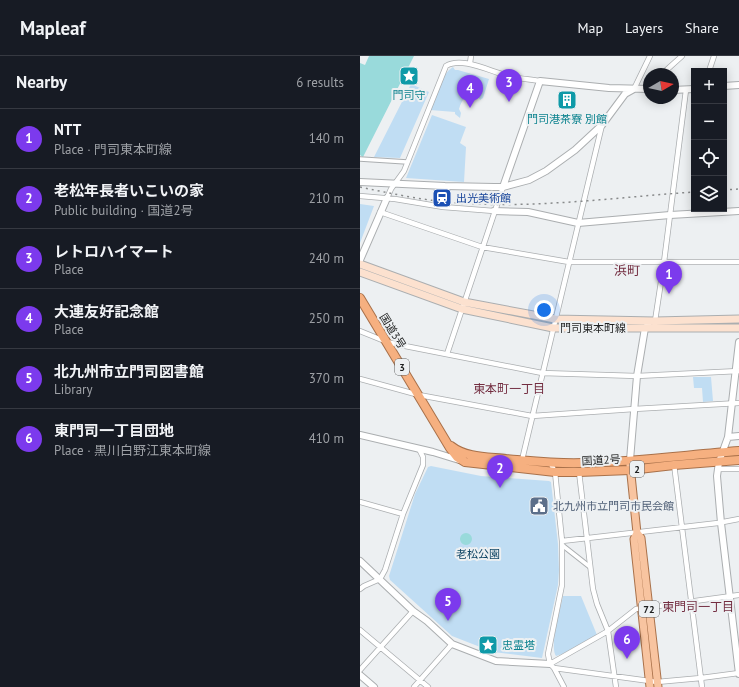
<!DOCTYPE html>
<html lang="en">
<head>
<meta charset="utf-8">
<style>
  :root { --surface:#171b24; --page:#20242c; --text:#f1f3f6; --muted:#9ea1a6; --line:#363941; --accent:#7c3aed }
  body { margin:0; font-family:"PT Sans","Noto Sans JP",sans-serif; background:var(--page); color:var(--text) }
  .controls { position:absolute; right:12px; top:12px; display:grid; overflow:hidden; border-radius:0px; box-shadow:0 2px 10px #0003 }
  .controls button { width:36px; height:36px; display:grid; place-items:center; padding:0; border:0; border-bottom:1px solid var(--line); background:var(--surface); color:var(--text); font:20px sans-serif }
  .compass { position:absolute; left:283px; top:12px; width:36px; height:36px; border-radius:50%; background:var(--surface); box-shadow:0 2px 10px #0003; rotate:81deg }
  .you { position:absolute; left:184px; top:254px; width:14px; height:14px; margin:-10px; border:3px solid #fff; border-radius:50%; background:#1a73e8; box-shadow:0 0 0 6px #1a73e833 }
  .badge { display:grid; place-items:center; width:26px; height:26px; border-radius:50%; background:var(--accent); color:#fff; font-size:13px; font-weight:700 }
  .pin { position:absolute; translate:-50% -33px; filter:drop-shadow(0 1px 2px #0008) }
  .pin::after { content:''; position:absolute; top:21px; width:14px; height:12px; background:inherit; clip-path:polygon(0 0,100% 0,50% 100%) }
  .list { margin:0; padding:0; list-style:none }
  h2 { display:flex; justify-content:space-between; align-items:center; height:52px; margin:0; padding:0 16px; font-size:17px }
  h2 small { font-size:13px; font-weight:400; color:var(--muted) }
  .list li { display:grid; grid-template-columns:26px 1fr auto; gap:12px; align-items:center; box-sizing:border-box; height:60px; padding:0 16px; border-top:1px solid var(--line) }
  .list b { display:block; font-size:15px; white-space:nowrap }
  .list p { margin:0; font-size:13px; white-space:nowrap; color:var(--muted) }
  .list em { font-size:13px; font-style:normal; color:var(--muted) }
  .icon { flex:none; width:22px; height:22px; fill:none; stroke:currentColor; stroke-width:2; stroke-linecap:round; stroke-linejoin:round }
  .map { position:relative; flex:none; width:379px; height:631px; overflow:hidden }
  header { display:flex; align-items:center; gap:24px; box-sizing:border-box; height:56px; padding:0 20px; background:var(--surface); border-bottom:1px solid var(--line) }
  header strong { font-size:19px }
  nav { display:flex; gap:22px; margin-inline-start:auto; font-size:14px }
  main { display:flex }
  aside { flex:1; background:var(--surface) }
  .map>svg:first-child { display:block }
</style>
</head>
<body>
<header>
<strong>Mapleaf</strong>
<nav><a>Map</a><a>Layers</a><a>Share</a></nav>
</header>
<main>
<aside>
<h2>Nearby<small>6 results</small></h2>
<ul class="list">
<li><span class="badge">1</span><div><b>NTT</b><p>Place · 門司東本町線</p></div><em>140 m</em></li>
<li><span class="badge">2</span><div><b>老松年長者いこいの家</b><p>Public building · 国道2号</p></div><em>210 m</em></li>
<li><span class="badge">3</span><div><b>レトロハイマート</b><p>Place</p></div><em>240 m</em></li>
<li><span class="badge">4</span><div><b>大連友好記念館</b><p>Place</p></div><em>250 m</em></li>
<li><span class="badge">5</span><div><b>北九州市立門司図書館</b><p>Library</p></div><em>370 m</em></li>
<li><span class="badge">6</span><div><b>東門司一丁目団地</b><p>Place · 黒川白野江東本町線</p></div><em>410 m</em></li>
</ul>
</aside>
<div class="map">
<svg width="379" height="631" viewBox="0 0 379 631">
  <rect width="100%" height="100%" fill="#edf0f2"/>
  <!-- green -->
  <path fill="#c0ddf3" d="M93,11L95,14H98L129,23L123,42L120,44L116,37C105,41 103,41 99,53L101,57L100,62L95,58V56L70,54C76,40 80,19 93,11Z
    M51,28L69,36L40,102L14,101Z
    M72,59L106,71L100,87L106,91L104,126L46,122Z
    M0,148L14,150L0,187Z
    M351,321L353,345L343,346L342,332H334L333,321Z
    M71,410L121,420L189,425L191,426L198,488L199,514L198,529L182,602L133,596L92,580L30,524L29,520L55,438L68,411Z
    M203,540H221L237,579L202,598L196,600C189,591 201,551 203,540Z"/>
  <!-- water -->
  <path fill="#99dadb" d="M9,0H54L3,101L0,99V7L5,9Z
    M100 483a6 6 0 1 1 12 0a6 6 0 1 1-12 0Z"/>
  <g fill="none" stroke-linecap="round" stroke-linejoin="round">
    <defs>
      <path id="pedestrian" d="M0,103L47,106
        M202,489L230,511"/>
      <path id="minor" d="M110,7L111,0
        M349,15L354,0
        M302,18L322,0
        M274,33L290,0
        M0,140L35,143L83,151L134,155
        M27,142L31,133L44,115L86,10C102,0 131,16 149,20C159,23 170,23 180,25
        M20,156L122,191L209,206H379
        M295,265L304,206L326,34
        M0,275L27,286L40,289L182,317L277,320L379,315
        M87,298L143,131
        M0,323L59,339L172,360L274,353L379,347
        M162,404L242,69
        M190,406L195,416L202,485V529L188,598L190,608L194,612L204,631
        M314,408L342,631
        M358,413H379
        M219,416L233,533L237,548L248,575L256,631
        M0,446L43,458
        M202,485L358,467L379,463
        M0,533L4,530L20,523L25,514L43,458L63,409V401L59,393
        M0,574L68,631
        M190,608L248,575L276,553L379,539
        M194,612L297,626L341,622L379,617
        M0,614L53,555
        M54,631L92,588"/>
      <path id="tertiary" d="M364,30L379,29
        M313,34L334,33
        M0,126L85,130L134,131H143L169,124L186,115L215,94L242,69L265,38L274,33
        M143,131L180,25L249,32L289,33
        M134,155L168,156L218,167L310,159L379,155
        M0,204L27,142
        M379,286L368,381L359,406L357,420L361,467L379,618
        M0,379L73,396L99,404
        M368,381L379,380
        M270,404L277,320L285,272L288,269
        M0,505L53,555L67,565L92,588L136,605L190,608
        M0,619L14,631"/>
      <path id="secondary" d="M0,208L104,246L195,263L295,265L379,263
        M0,216L102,253L193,272H379"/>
      <path id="primary" d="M270,409L277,477L281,482L298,631
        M277,477L274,483L290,631"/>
      <path id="trunk" d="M0,242L90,392L97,401L105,406L195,416H219L270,414L314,409L379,404
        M91,390C106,402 128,401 146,403C171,405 197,408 222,407C274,406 327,399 379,395"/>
    </defs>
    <!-- pedestrian casing -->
    <use href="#pedestrian" stroke="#abaeb0" stroke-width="5.5"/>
    <!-- minor casing -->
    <use href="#minor" stroke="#abaeb0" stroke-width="6"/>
    <!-- tertiary casing -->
    <use href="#tertiary" stroke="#abaeb0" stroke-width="8"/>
    <!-- secondary casing -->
    <use href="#secondary" stroke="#abaeb0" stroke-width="9"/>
    <!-- primary casing -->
    <use href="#primary" stroke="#a9714a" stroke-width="9"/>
    <!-- trunk casing -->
    <use href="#trunk" stroke="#a9714a" stroke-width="10"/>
    <!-- pedestrian -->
    <use href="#pedestrian" stroke="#fff" stroke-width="3.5"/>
    <!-- minor -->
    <use href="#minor" stroke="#fff" stroke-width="4.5"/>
    <!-- tertiary -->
    <use href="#tertiary" stroke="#fff" stroke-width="6"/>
    <!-- secondary -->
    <use href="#secondary" stroke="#fce1cf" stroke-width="7"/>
    <!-- primary -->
    <use href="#primary" stroke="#f8c4a0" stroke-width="7"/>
    <!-- trunk -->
    <use href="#trunk" stroke="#f6b080" stroke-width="8"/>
    <!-- rail -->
    <path stroke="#888a8b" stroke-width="1.5" stroke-dasharray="2 4" stroke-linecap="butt" d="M0,131C38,139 76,147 115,148C188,151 261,141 334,136
      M364,134L379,133"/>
  </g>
  <!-- icons -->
  <defs>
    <symbol id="sight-square" viewBox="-11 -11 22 22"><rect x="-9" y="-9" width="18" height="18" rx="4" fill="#0f9aa8" stroke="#edf0f2"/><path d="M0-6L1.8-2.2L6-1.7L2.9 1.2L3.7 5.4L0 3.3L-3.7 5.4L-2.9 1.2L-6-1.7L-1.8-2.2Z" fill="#fff"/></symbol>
    <symbol id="building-square" viewBox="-11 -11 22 22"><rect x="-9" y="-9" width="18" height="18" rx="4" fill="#0f9aa8" stroke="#edf0f2"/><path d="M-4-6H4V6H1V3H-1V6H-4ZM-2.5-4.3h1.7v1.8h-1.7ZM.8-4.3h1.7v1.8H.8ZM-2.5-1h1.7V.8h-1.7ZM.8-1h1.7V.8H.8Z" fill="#fff"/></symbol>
    <symbol id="station-square" viewBox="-11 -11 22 22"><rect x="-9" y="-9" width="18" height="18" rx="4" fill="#1a4fb4" stroke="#edf0f2"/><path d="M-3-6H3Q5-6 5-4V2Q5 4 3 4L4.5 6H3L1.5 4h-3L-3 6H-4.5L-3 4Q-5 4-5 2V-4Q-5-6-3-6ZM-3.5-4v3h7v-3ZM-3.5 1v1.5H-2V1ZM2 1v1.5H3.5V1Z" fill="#fff"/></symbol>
    <symbol id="civic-square" viewBox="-11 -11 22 22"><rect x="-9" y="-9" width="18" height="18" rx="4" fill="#5c6f8a" stroke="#edf0f2"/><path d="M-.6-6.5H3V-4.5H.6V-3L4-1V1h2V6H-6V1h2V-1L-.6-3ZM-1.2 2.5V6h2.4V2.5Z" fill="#fff"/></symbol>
  </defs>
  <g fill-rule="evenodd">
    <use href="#sight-square" x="38" y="9" width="22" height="22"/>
    <use href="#building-square" x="196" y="33" width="22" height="22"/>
    <use href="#station-square" x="71" y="131" width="22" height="22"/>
    <use href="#civic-square" x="168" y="439" width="22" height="22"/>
    <use href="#sight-square" x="117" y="578" width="22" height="22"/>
  </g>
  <g text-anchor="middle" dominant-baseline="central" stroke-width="4" stroke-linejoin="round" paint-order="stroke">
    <!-- shield labels -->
    <g fill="#edf0f2" stroke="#5d5e5f" stroke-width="1">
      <rect x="35" y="303" width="14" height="16" rx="3"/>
      <rect x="270" y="405" width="14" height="16" rx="3"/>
      <rect x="279" y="545" width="20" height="16" rx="3"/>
    </g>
    <g font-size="10" font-weight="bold" fill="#1f2020">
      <text x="42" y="311">3</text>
      <text x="277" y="413">2</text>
      <text x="289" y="553">72</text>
    </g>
    <!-- culture labels -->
    <g font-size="11" fill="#0d838f" stroke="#edf0f2">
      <text x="49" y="39">門司守</text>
      <text x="207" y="63">門司港茶寮 別館</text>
      <text x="142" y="589" text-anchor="start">忠霊塔</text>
    </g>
    <!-- transit labels -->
    <g font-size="11" fill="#164399" stroke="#edf0f2" text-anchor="start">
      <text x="96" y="142">出光美術館</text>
    </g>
    <!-- street labels -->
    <g font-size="11" fill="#1f2020" stroke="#edf0f2">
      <text x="233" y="272">門司東本町線</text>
      <text transform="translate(33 275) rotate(58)">国道3号</text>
      <text transform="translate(241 404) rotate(-3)">国道2号</text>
    </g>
    <!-- service labels -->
    <g font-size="11" fill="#4e5e75" stroke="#edf0f2" text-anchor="start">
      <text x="193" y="450">北九州市立門司市民会館</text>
    </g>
    <!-- park labels -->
    <g font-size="11" fill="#0e4464" stroke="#edf0f2">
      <text x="118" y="498">老松公園</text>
    </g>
    <!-- neighbourhood labels -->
    <g font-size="12" fill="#732d40" stroke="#edf0f2">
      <text x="149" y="332">東本町一丁目</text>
      <text x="338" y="550">東門司一丁目</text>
    </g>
    <!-- quarter labels -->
    <g font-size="13" fill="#732d40" stroke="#edf0f2">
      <text x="267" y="214">浜町</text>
    </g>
  </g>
</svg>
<div class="controls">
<button>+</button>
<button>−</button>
<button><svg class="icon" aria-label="locate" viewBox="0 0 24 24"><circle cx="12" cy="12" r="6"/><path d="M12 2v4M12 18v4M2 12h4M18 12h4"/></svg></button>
<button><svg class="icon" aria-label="layers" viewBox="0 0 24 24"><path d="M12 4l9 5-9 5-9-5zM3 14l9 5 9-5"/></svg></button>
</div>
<svg class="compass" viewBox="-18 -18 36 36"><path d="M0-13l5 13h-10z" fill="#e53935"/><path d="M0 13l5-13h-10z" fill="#9ea1a6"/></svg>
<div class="you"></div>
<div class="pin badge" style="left:309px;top:238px">1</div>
<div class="pin badge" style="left:140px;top:432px">2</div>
<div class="pin badge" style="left:149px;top:46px">3</div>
<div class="pin badge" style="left:110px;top:52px">4</div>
<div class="pin badge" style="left:88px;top:565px">5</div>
<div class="pin badge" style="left:267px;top:603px">6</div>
</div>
</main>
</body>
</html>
